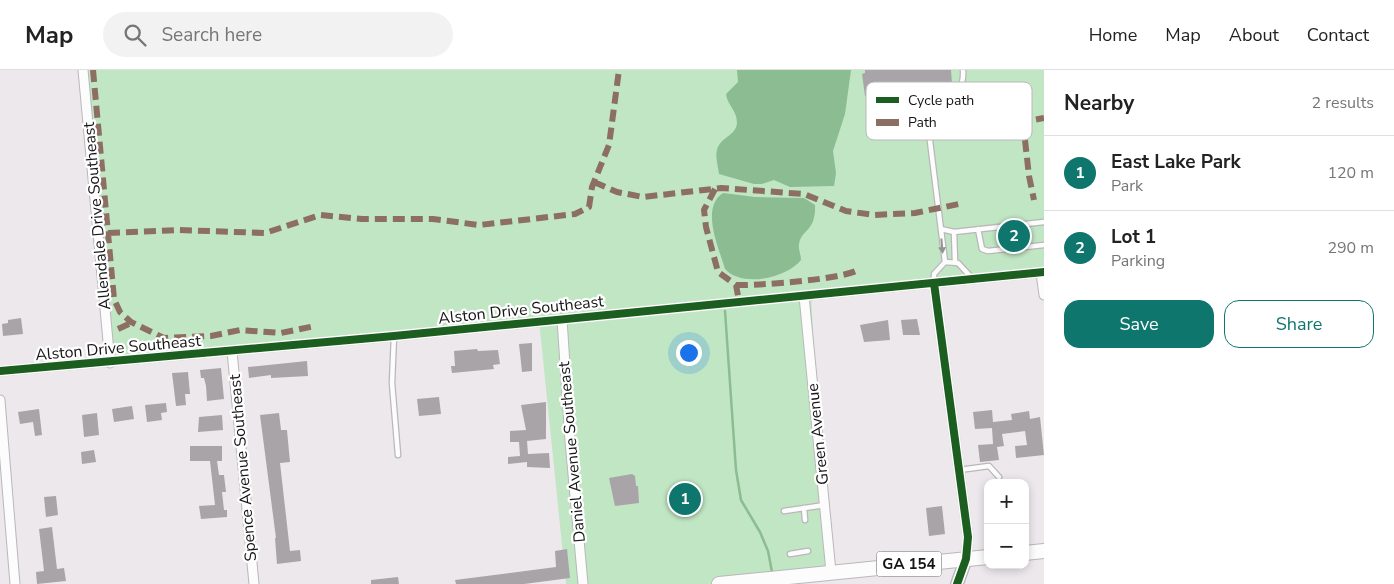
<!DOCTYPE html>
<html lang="en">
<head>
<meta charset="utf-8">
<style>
  :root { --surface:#fff; --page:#f2f2f2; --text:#222; --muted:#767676; --line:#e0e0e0; --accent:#0f766e }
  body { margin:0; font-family:"Nunito Sans",sans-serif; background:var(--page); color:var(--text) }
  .controls { position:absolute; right:15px; bottom:15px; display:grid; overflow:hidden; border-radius:10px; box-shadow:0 2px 8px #0003 }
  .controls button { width:45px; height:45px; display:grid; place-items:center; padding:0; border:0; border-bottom:1px solid var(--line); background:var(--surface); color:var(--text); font:25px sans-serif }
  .you { position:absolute; left:688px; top:282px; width:18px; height:18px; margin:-12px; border:4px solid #fff; border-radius:50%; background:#1a73e8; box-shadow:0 0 0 8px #1a73e833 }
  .badge { display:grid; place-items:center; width:32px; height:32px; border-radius:50%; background:var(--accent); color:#fff; font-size:16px; font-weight:700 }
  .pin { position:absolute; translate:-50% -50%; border:2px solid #fff; box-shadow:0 1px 5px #0006 }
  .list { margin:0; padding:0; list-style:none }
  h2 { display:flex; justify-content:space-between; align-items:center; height:65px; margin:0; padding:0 20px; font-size:21px }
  h2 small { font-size:16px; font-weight:400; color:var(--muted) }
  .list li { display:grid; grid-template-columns:32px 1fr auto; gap:15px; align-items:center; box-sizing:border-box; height:75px; padding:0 20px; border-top:1px solid var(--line) }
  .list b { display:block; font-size:19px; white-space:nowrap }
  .list p { margin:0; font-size:16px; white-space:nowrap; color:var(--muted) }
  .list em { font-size:16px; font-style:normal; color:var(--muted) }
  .actions { display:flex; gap:10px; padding:15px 20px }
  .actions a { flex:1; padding:11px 0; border:1px solid var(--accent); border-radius:15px; text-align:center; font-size:18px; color:var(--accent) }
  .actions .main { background:var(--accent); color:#fff }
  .icon { flex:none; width:28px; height:28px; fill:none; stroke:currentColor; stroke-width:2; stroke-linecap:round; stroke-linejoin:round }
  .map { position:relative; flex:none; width:1044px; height:514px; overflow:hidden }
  header { display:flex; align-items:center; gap:30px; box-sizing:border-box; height:70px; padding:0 25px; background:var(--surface); border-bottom:1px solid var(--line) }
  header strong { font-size:24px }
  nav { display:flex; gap:28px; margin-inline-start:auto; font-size:18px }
  .search { width:350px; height:45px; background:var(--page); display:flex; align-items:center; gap:12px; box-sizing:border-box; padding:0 18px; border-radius:28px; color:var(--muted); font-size:19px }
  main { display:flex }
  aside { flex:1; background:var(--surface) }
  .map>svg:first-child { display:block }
</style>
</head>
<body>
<header>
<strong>Map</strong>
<div class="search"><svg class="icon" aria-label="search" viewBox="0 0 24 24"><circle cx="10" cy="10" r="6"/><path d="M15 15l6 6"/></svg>Search here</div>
<nav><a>Home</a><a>Map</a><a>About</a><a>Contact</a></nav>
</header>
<main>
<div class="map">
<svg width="1044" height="514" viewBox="0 0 1044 514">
  <rect width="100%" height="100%" fill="#ede8ec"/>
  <!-- green -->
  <path fill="#c1e6c4" d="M82,0H1044V200L811,225L826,507L758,514H566L539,250L108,290Z"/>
  <!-- water -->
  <path fill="#8cbc91" d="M737,0H851L845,44L833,81L836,103L834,116L790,117L774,110L762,114H754L719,104C718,96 715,87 717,80C720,67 736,66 737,53C737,40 727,35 726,24L738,12Z
    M723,123L755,127L804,128L815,135C816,162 802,158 799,174C798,178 801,185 801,190C787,208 742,218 725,199C719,178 700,138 723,123Z"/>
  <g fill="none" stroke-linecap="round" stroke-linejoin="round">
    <!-- stream -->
    <path stroke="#8cbc91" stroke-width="2.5" d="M725,241L736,400L741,430L760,462L768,481L772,502"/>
  </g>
  <!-- building -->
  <path fill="#a8a4a7" d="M865,0H951L952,14L865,26L862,4L865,3Z
    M21,248L23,264L3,266L2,254L8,253V250Z
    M917,249L920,265H903L901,250Z
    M888,250L890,270L864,272L860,255Z
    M532,273V301L522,302L519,274Z
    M477,279L478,281L498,280L500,294L493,295L494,299L452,303L451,296H455L454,281Z
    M307,291L308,306L271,308V305L249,308L248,297Z
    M221,298L224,329L207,331L206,316L204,308H201L200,300Z
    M188,302L190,324H185L186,335L176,336L172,303Z
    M439,327L441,344L419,346L417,329Z
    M546,332V369L527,371L528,384L549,383L550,398L527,397V392L508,394V387L520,386L519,372H510V361L526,360L521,335Z
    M166,333L167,342L161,343L162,350L147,352L145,335Z
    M132,336L134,349L114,352L112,339Z
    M39,339L42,365L35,366L33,352L20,354L18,342Z
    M992,340L993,352L1012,350L1011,344L1029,341L1030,349L1040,347L1044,385L1016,388L1015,376L1027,375L1025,361L1002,364L1004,376L997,377L999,390L980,392L978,375L993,374L992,358L975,359L973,342Z
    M97,343L99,365L84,367L82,345Z
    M279,343L281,360H287L288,371L290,392L280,393L290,481L300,480L301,491L277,494L275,468H276L260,345Z
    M222,345L223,360L198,362L199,347Z
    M190,376H222V391H217L219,405H224L226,422H222L224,440H227V447L201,449L199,436L215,435L210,391H190Z
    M94,380L96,392L82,394L81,382Z
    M632,404L635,406L636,416H638L639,433L615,436L609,408Z
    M56,426L58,445L46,447L44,427Z
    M942,436L945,464L929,466L926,438Z
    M52,457L57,499L64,498L66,511L37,514L36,502L44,501L39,459Z
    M567,479L570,508L524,514H456L455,510L556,497L555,481Z
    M398,507L399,514H371V510Z"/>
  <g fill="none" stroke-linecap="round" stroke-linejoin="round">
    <defs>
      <path id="lane" d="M937,45C950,31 965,21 963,0
        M928,55C936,47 940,41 934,29C925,24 904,27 901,38L903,46L919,49L928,55L945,192
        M941,159L954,162L1044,152
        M978,159L982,179L988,181L1044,175
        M954,162L955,191
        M934,213V204L945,192L958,193L972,208
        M394,266L392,313L398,385
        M959,400L989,396L999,407
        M804,438L805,450
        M784,441L825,435
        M790,484L808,481"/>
      <path id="street" d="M83,0L110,293
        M1041,203L1044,225
        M934,213L968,467L966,489
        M804,226L831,502
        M562,249L570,371L583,514
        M232,281L254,514
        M0,301L394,266L1044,202
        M0,330L15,514"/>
      <path id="secondary" d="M957,514L966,489"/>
      <path id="primary" d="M1025,483L1044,481
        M719,514L988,487"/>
    </defs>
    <!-- lane casing -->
    <use href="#lane" stroke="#bab7ba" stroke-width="7"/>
    <!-- street casing -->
    <use href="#street" stroke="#bab7ba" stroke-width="11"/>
    <!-- secondary casing -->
    <use href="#secondary" stroke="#bab7ba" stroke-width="14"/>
    <!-- primary casing -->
    <use href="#primary" stroke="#bab7ba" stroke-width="16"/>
    <!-- lane -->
    <use href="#lane" stroke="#fcfcfc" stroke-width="4.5"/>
    <!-- street -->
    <use href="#street" stroke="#fcfcfc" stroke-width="9"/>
    <!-- secondary -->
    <use href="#secondary" stroke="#fcfcfc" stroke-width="11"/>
    <!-- primary -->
    <use href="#primary" stroke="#fcfcfc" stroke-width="14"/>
    <!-- quiet -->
    <path stroke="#8d6e63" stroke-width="6" stroke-dasharray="12 6" stroke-linecap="butt" d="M93,0L114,229L120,242L131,252L164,268L211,266L240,260L281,263L315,256
      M934,48L959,64L1044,48
      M1023,52L1029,106L1034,130
      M594,112L617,122L643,127L721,118L804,124L846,141L874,145L915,143L959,134
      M715,119L704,140L706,157L718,202L736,215L739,231
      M108,163L177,160L265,163L320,145L362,149H433L479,155L575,144L589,137L592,117L609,75L619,0
      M736,215C755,216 849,209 859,199
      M118,259L133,252"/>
    <defs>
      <path id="cycleway" d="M934,213L968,467L966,489L957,514
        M0,301L394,266L1044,202"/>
    </defs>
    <!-- cycleway casing -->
    <use href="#cycleway" stroke="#fff" stroke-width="11"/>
    <!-- cycleway -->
    <use href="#cycleway" stroke="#1b5e20" stroke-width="8"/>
  </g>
  <!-- one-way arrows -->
  <defs><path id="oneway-solid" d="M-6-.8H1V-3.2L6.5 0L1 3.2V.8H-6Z" transform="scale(1.25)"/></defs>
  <use fill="#949494" href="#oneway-solid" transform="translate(942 176) rotate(85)"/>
  <g text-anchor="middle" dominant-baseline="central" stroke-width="4.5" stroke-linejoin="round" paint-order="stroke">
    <!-- shield labels -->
    <rect fill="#fff" stroke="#5c5a5c" stroke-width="1" x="876.5" y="481.5" width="65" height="25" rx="4"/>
    <g font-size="15" font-weight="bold" fill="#161416">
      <text x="909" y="494">GA 154</text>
    </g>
    <!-- street labels -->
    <g font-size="16" fill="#161416" stroke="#fff">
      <text transform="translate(97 146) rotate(-95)">Allendale Drive Southeast</text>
      <text transform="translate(521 240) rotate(-6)">Alston Drive Southeast</text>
      <text transform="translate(118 278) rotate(-5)">Alston Drive Southeast</text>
      <text transform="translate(818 364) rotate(-96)">Green Avenue</text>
      <text transform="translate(572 382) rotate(-95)">Daniel Avenue Southeast</text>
      <text transform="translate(243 398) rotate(-95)">Spence Avenue Southeast</text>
    </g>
  </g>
  <!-- legend -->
  <rect x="866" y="12" width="166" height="58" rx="8" fill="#fff" stroke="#b9b8b9" stroke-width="1"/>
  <rect x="876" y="27" width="23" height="6" fill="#1b5e20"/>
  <rect x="876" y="49" width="23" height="7" fill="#8d6e63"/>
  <g font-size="14" fill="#161416">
    <text x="908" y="35">Cycle path</text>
    <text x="908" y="57">Path</text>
  </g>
</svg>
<div class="controls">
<button>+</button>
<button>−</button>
</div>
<div class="you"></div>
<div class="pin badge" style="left:685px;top:429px">1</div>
<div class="pin badge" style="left:1014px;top:166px">2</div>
</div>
<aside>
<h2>Nearby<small>2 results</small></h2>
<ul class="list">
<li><span class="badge">1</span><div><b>East Lake Park</b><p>Park</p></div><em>120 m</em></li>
<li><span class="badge">2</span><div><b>Lot 1</b><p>Parking</p></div><em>290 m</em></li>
</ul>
<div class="actions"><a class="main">Save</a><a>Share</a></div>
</aside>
</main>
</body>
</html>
